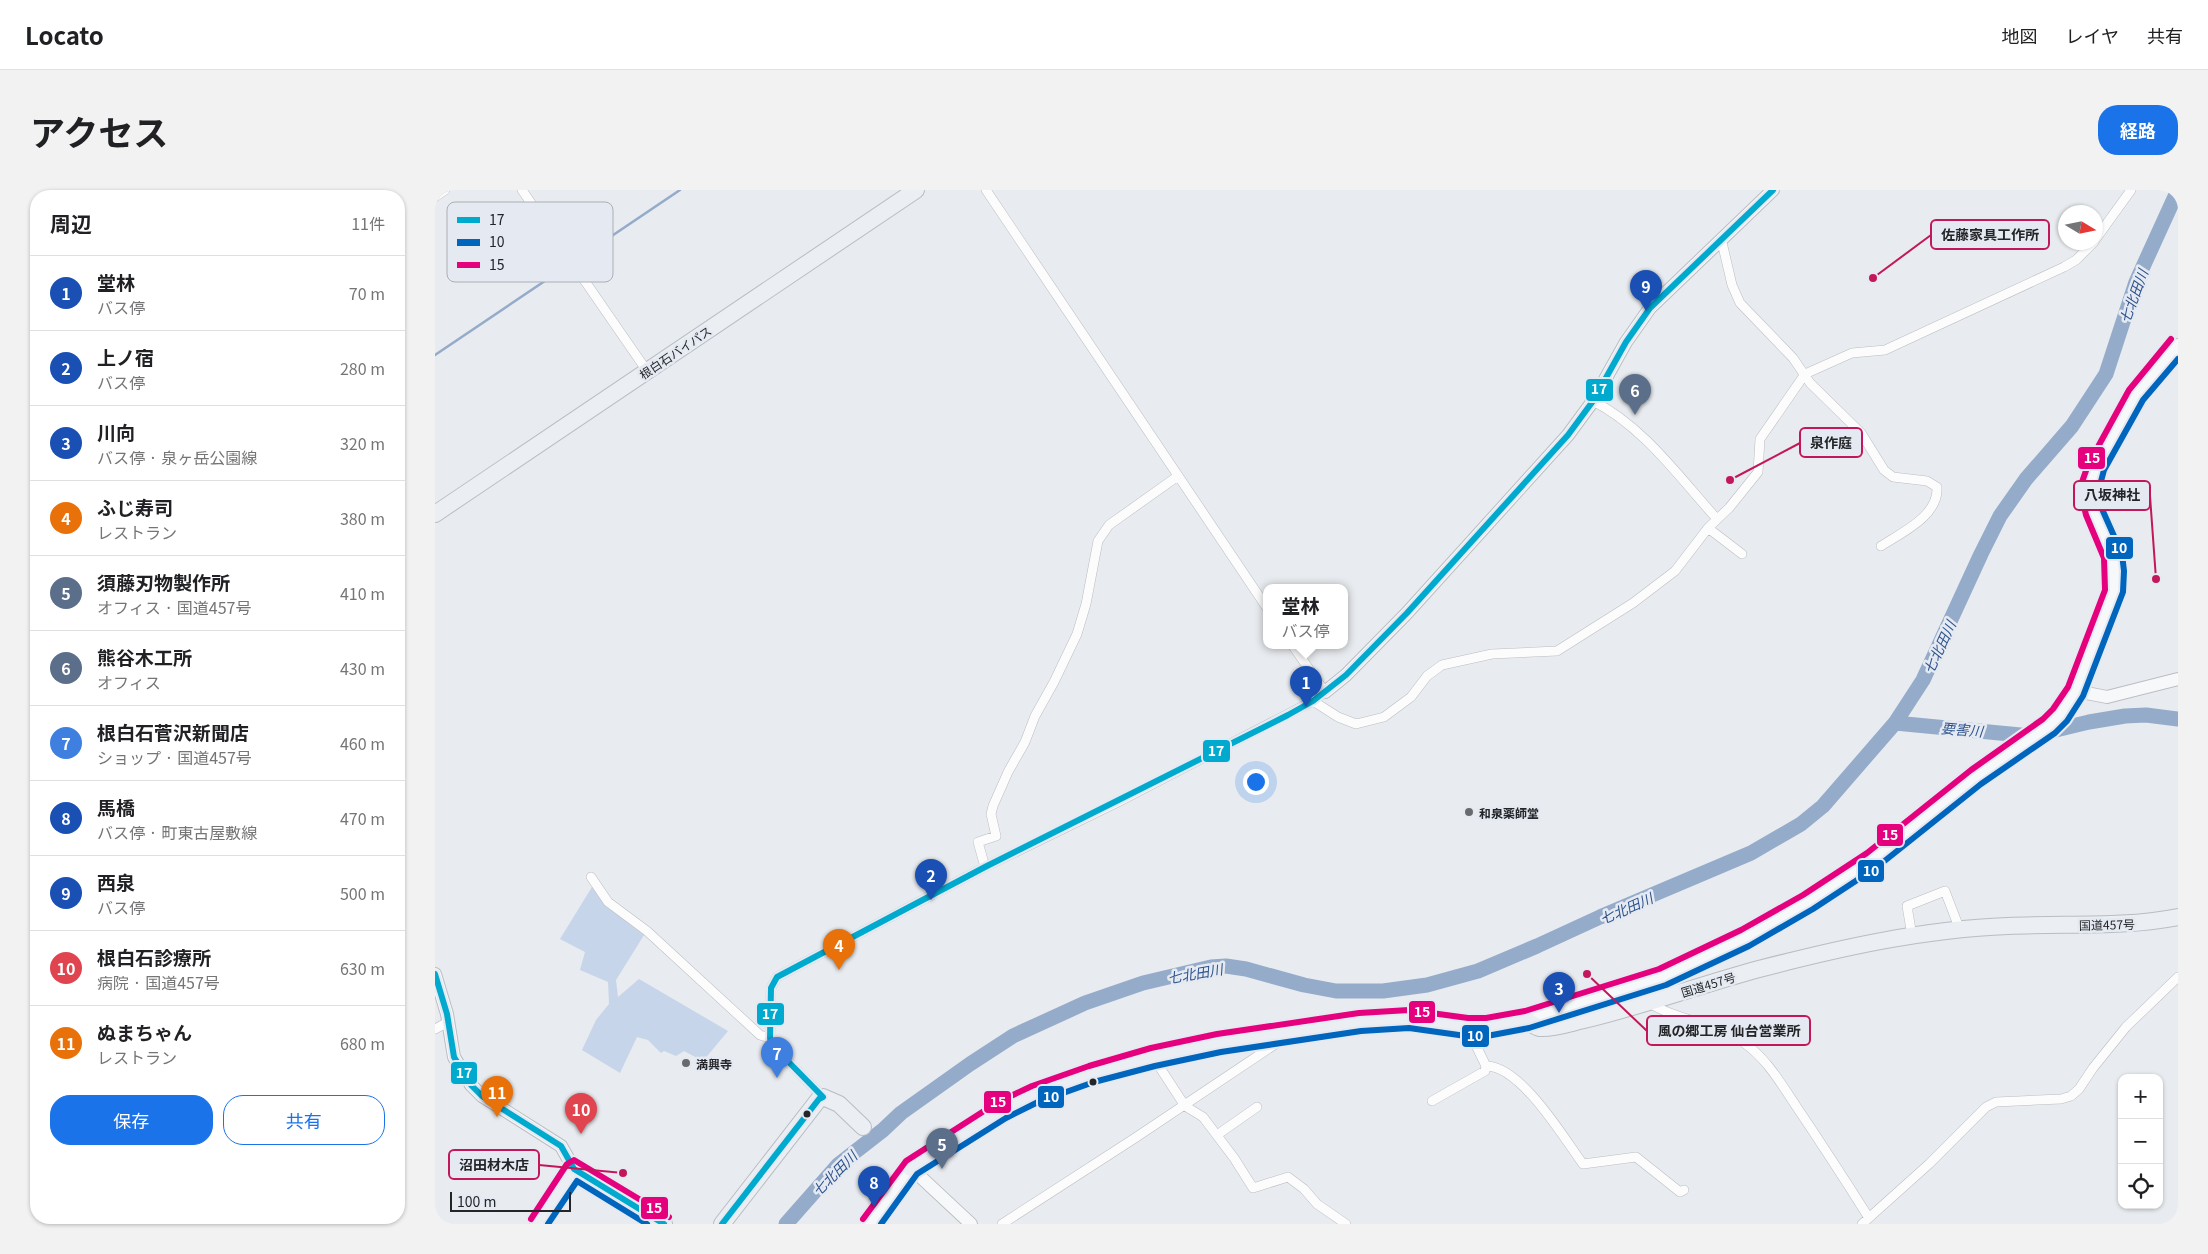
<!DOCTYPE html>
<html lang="ja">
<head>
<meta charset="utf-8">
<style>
  :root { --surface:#fff; --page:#f2f2f2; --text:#202124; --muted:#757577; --line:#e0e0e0; --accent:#1a73e8 }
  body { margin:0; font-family:Georgia,"Noto Sans JP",serif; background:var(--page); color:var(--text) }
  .controls { position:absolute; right:15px; bottom:15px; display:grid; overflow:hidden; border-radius:10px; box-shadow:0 1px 4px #0004 }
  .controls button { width:45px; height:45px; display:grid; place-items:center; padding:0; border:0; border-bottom:1px solid var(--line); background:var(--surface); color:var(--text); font:25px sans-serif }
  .compass { position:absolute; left:1623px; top:15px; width:45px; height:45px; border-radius:50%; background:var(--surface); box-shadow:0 1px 4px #0004; rotate:100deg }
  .scale { position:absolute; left:15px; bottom:12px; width:121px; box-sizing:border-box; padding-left:5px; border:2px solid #232528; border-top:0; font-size:14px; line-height:18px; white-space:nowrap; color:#232528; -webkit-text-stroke:4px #e5eaf2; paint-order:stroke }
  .you { position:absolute; left:820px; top:591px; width:18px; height:18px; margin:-12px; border:4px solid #fff; border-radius:50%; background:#1a73e8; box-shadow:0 0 0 8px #1a73e833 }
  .badge { display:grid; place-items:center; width:32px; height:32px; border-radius:50%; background:var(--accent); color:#fff; font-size:16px; font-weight:700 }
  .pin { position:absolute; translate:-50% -41px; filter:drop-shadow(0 1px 2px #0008) }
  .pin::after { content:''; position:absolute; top:26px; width:18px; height:15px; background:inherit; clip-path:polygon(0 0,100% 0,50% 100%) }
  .popup { position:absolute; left:828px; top:394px; width:85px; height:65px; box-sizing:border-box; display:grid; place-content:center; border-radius:10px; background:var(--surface); filter:drop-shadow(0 1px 4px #0005); font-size:16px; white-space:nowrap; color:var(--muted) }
  .popup b { font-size:19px; color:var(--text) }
  .popup::after { content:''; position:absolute; left:50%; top:100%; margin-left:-10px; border:10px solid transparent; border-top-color:var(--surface) }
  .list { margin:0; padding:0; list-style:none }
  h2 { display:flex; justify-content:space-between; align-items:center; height:65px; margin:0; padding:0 20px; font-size:21px }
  h2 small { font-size:16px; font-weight:400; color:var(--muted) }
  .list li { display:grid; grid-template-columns:32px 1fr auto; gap:15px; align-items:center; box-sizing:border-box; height:75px; padding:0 20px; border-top:1px solid var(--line) }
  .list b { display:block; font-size:19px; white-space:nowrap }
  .list p { margin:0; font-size:16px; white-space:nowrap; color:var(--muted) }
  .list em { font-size:16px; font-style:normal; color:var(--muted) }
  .actions { display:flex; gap:10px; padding:15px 20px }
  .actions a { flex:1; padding:11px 0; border:1px solid var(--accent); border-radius:20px; text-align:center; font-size:18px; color:var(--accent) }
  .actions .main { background:var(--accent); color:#fff }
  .icon { flex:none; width:28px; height:28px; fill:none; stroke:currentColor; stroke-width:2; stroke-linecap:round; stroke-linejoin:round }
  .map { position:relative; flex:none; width:1743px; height:1034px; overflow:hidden; border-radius:20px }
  header { display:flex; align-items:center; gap:30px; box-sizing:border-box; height:70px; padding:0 25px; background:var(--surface); border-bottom:1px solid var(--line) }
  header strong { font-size:24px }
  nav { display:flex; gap:28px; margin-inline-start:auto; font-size:18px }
  .intro { display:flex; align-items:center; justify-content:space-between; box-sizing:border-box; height:120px; padding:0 30px }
  h1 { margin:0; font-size:35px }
  .button { padding:12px 22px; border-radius:20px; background:var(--accent); color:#fff; font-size:18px; font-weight:700 }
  main { display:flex; gap:30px; padding:0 30px }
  aside { flex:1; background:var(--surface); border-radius:20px; box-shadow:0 1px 4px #0004 }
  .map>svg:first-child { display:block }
</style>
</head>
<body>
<header>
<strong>Locato</strong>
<nav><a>地図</a><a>レイヤ</a><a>共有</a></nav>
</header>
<div class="intro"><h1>アクセス</h1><a class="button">経路</a></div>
<main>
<aside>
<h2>周辺<small>11件</small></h2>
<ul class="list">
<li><span class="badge" style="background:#1a4fb4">1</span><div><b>堂林</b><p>バス停</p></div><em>70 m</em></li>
<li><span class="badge" style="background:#1a4fb4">2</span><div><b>上ノ宿</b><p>バス停</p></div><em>280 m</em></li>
<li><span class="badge" style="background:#1a4fb4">3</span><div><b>川向</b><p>バス停 · 泉ヶ岳公園線</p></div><em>320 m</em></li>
<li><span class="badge" style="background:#e8710a">4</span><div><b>ふじ寿司</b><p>レストラン</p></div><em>380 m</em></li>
<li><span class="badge" style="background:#5c6f8a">5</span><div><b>須藤刃物製作所</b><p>オフィス · 国道457号</p></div><em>410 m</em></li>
<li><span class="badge" style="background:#5c6f8a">6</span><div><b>熊谷木工所</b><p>オフィス</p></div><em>430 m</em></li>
<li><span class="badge" style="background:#3f7fe0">7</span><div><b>根白石菅沢新聞店</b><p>ショップ · 国道457号</p></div><em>460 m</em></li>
<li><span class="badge" style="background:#1a4fb4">8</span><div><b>馬橋</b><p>バス停 · 町東古屋敷線</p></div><em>470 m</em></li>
<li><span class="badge" style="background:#1a4fb4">9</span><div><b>西泉</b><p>バス停</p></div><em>500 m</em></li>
<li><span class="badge" style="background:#e0444e">10</span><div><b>根白石診療所</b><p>病院 · 国道457号</p></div><em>630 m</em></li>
<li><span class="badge" style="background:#e8710a">11</span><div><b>ぬまちゃん</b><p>レストラン</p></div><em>680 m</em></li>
</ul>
<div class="actions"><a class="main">保存</a><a>共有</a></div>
</aside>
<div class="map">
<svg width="1743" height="1034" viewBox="0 0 1743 1034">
  <rect width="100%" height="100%" fill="#e8ebef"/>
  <!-- green -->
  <path fill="#c7d5ea" d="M157,697L174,718L209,745L181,790L183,807L204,789L293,841L268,871L249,861L241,866L229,861L226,863L213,850L202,847L185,883L147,860L161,830L174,814L173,792L145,780L150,762L125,749Z"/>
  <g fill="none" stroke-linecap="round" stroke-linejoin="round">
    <!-- stream -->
    <path stroke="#95abca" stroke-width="2.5" d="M0,165L245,0"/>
    <!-- river -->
    <path stroke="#95abca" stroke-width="15" d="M1460,533L1596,546L1654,532L1690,526L1711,525L1743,529
      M351,1034L403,975L448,940L466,923L535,874L578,846L650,813L708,793L776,777L791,776L811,779L869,795L901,801H948L992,795L1043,781L1102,756L1165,727L1316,663L1366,634L1388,616L1460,533L1488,490L1546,364L1565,326L1591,289L1637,236L1671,184L1701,92L1743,0"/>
    <defs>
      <path id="street" d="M87,0L212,181
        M551,0L832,418
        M0,7L10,0
        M1286,48L1297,95L1305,113L1358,168L1375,193L1426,243L1449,280L1458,287L1492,291L1502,297C1504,326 1466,343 1446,356
        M1660,50L1696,0
        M1158,211C1209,237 1244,287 1282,329
        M1273,338L1307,364
        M878,511L903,527L921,534L949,527L976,507L992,486L1007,475L1057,464L1122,461L1198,413L1240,381L1273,338L1294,318L1323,282L1325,249L1370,184L1417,163L1450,160L1629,77L1641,70L1659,52
        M550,677L543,652L561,646L556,624L558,616L573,582L590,552L600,526L619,492L642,444L651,414L663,351L674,335L743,286
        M156,687L173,712L212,741L325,845L335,848
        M1477,746L1472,716L1510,701L1525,740
        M1213,812C1242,831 1279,832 1308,852C1332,869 1345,892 1361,916C1386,953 1410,990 1434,1028
        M0,839L13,832
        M718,867L750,916L768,927L799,968L818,998L853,987L869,999L882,1014L911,1034
        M1051,876C1086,876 1128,947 1148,974L1201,967L1245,1002L1249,1000
        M388,907L337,855L335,848L336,798L342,787L550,677L683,612L878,511L890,502L858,456
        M997,911L1050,881L1051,876L1032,837
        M782,945L822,917
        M567,1034L700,948L842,853L846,845
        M1427,1034L1494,974L1551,917L1561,912L1626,909L1636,906L1644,899L1658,878L1691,837L1743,787"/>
      <path id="secondary" d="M1641,501L1672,507L1743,489
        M890,502L911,485L972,423L1133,245L1158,211L1191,152L1215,118L1338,0
        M0,784L12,824L19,867L36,895L47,906L126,956L139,979
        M1092,830L1150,813L1227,787L1310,748L1373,712L1437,670L1541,587L1614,536L1625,525L1641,501L1679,402L1680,381L1678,366L1659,322L1656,306V294L1661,277L1701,205L1743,155
        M435,1034L476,978L536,1034"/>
      <path id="highway" d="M0,324L481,0
        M476,978L567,920L600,904L656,884L718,867L784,853L925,832L974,829L1032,837H1052L1092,830C1096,833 1099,837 1105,838C1119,839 1135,833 1149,830C1208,816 1265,795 1324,779C1405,758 1489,739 1573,736C1630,733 1687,738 1743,727
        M103,1034L139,979L229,1034
        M287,1034L384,909L388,907L404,914L428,937"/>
    </defs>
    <!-- street casing -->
    <use href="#street" stroke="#bbbdc0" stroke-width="10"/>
    <!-- secondary casing -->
    <use href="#secondary" stroke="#bbbdc0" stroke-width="14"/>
    <!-- highway casing -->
    <use href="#highway" stroke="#b8bdc4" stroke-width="18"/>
    <!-- street -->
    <use href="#street" stroke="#fcfcfd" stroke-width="9"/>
    <!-- secondary -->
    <use href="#secondary" stroke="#f6f8fa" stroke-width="12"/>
    <!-- highway -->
    <use href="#highway" stroke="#ebeef2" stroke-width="16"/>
    <defs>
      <path id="bus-1" d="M0,784L12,824L19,867L36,895L47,906L126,956L139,979L229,1034
        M287,1034L384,909L388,907L337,855L335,848L336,798L342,787L550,677L853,525L878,511L911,485L972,423L1133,245L1158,211L1191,152L1215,118L1338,0"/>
      <path id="bus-2" d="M113,1034L142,991L212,1034
        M446,1034L482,984L571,928L603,912L659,892L720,876L786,862L926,841L974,838L1031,846H1052L1094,838L1231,795L1314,756L1378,719L1442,677L1546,594L1620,543L1632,531L1648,506L1688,402L1689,381L1687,364L1667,319L1665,295L1669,280L1708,210L1743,169"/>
      <path id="bus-3" d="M96,1029L132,974L139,970L234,1027
        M428,1029L471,971L563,912L597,896L654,876L716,858L782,844L924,823L974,820L1033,828H1051L1090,821L1224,779L1306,740L1368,705L1432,663L1536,580L1608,529L1618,519L1633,497L1670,400L1669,368L1651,325L1647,308V292L1653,275L1694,200L1736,149"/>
    </defs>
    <!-- bus-1 casing -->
    <use href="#bus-1" stroke="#e5eaf2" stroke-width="10"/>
    <!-- bus-2 casing -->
    <use href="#bus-2" stroke="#e5eaf2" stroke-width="10"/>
    <!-- bus-3 casing -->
    <use href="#bus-3" stroke="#e5eaf2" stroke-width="10"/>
    <!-- bus-1 -->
    <use href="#bus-1" stroke="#00a9ce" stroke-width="6"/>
    <!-- bus-2 -->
    <use href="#bus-2" stroke="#0065bd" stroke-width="6"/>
    <!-- bus-3 -->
    <use href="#bus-3" stroke="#e5007d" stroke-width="6"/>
  </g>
  <!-- markers -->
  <g fill="#686a6e" stroke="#e5eaf2" stroke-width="2">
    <circle cx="1034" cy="622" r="5"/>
    <circle cx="251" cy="873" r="5"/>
  </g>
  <g fill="#232528" stroke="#e5eaf2" stroke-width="2">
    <circle cx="658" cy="892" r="4.5"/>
    <circle cx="372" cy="924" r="4.5"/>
  </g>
  <g text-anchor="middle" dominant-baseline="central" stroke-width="5" stroke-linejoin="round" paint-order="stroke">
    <!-- street labels -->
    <g font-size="12" fill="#232528" stroke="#e5eaf2">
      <text transform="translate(240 162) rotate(-34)">根白石バイパス</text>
      <text transform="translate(1672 734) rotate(-1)">国道457号</text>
      <text transform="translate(1273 794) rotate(-17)">国道457号</text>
    </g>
    <!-- poi labels -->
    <g font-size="12" font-weight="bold" fill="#232528" stroke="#e5eaf2" text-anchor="start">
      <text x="1044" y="622">和泉薬師堂</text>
      <text x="261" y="873">満興寺</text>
    </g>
    <!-- water labels -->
    <g font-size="14" font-style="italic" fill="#2e538c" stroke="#e5eaf2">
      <text transform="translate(1698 106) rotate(-70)">七北田川</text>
      <text transform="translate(1504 457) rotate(-65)">七北田川</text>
      <text transform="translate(1527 539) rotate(5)">要害川</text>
      <text transform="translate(1191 718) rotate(-24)">七北田川</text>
      <text transform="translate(760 783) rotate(-10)">七北田川</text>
      <text transform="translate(399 983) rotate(-45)">七北田川</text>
    </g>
  </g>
  <!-- legend -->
  <rect x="12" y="12" width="166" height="80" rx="8" fill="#e5eaf2" stroke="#abafb5" stroke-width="1"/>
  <rect x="22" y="27" width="23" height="6" fill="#00a9ce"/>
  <rect x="22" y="49" width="23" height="7" fill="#0065bd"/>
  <rect x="22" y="72" width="23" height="6" fill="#e5007d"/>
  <g font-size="14" fill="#232528">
    <text x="54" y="35">17</text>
    <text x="54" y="57">10</text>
    <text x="54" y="80">15</text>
  </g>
  <!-- callouts -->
  <path fill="none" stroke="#c2185b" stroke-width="2" d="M1438 88L1496 45M1295 290L1365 253M1721 389L1715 306M1152 784L1212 841M188 983L104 975"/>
  <g fill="#c2185b" stroke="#e5eaf2" stroke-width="2">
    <circle cx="1438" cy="88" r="5"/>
    <circle cx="1295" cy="290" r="5"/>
    <circle cx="1721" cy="389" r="5"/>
    <circle cx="1152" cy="784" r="5"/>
    <circle cx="188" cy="983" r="5"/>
  </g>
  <g fill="#e5eaf2" stroke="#c2185b" stroke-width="2">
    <rect x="1496" y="30" width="118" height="29" rx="5"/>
    <rect x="1365" y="238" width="62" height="29" rx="5"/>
    <rect x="1639" y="291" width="76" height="29" rx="5"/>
    <rect x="1212" y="826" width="163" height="29" rx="5"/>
    <rect x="14" y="960" width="90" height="29" rx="5"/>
  </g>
  <g font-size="14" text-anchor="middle" font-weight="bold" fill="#232528">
    <text x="1555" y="50">佐藤家具工作所</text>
    <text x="1396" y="258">泉作庭</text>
    <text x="1677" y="310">八坂神社</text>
    <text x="1294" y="846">風の郷工房 仙台営業所</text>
    <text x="59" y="980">沼田材木店</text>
  </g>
  <g stroke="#e5eaf2" stroke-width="2">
    <rect x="1150" y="188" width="29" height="24" rx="5" fill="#00a9ce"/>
    <rect x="1642" y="256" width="29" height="24" rx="5" fill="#e5007d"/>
    <rect x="1670" y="346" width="29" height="24" rx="5" fill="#0065bd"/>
    <rect x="767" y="549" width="29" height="24" rx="5" fill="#00a9ce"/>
    <rect x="1441" y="633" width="28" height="24" rx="5" fill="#e5007d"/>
    <rect x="1422" y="669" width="28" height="24" rx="5" fill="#0065bd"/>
    <rect x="973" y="810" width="28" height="24" rx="5" fill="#e5007d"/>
    <rect x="321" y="812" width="29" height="24" rx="5" fill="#00a9ce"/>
    <rect x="1026" y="834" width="29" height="24" rx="5" fill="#0065bd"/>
    <rect x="15" y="871" width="28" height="24" rx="5" fill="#00a9ce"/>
    <rect x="602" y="895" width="28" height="24" rx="5" fill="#0065bd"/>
    <rect x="548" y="900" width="29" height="24" rx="5" fill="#e5007d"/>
    <rect x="205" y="1006" width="29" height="24" rx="5" fill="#e5007d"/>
  </g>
  <g font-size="14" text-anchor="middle" font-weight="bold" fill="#fff">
    <text x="1164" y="204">17</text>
    <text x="1657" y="273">15</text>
    <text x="1684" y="363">10</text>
    <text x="781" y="566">17</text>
    <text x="1455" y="650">15</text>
    <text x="1436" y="686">10</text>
    <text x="987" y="827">15</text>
    <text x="335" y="829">17</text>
    <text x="1040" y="851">10</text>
    <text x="29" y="888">17</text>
    <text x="616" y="912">10</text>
    <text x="563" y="917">15</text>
    <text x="219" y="1023">15</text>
  </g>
</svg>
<div class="controls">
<button>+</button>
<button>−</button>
<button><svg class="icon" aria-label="locate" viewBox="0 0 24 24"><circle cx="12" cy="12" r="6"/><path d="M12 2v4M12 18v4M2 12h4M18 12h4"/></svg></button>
</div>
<svg class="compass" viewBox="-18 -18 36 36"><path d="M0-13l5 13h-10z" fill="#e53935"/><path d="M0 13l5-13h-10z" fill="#757577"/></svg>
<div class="scale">100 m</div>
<div class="you"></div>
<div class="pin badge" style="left:871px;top:517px;background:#1a4fb4">1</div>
<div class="popup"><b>堂林</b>バス停</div>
<div class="pin badge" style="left:496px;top:710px;background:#1a4fb4">2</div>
<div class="pin badge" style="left:1124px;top:823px;background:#1a4fb4">3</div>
<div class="pin badge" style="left:404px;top:780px;background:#e8710a">4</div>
<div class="pin badge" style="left:507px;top:979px;background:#5c6f8a">5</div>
<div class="pin badge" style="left:1200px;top:225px;background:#5c6f8a">6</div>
<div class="pin badge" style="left:342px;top:888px;background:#3f7fe0">7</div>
<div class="pin badge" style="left:439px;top:1017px;background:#1a4fb4">8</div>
<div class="pin badge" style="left:1211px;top:121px;background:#1a4fb4">9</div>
<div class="pin badge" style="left:146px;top:944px;background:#e0444e">10</div>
<div class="pin badge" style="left:62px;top:927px;background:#e8710a">11</div>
</div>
</main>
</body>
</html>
